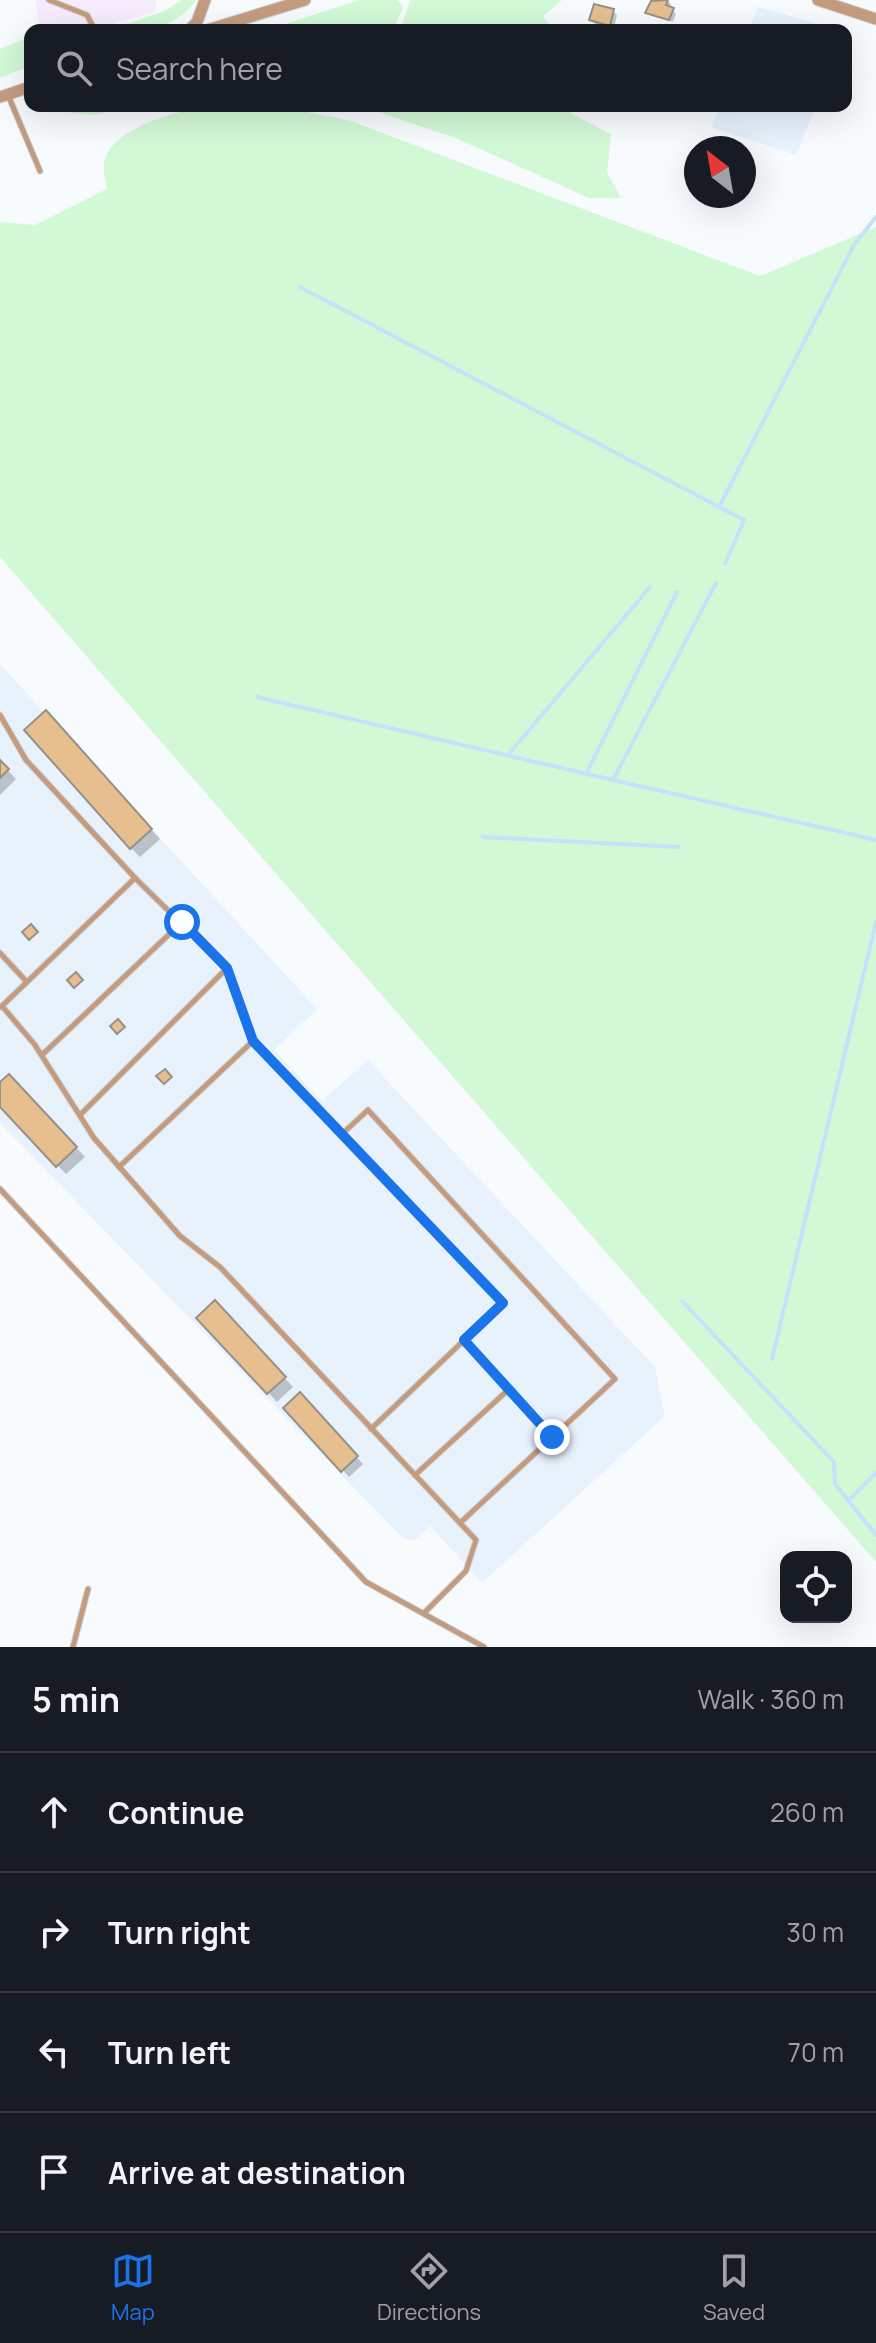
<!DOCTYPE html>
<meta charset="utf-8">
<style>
:root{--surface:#171b24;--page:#20242c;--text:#f1f3f6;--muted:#9ea1a6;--line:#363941;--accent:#1a73e8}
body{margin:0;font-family:Manrope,sans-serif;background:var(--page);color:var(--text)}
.controls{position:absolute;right:24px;bottom:24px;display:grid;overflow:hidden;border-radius:16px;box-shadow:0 8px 32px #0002}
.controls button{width:72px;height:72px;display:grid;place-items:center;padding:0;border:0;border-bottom:2px solid var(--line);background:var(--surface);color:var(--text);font:40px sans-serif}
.compass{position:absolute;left:684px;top:136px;width:72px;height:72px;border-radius:50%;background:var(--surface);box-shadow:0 8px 32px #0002;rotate:329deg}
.stop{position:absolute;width:24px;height:24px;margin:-18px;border:6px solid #1a73e8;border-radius:50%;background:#fff}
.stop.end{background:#1a73e8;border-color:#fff;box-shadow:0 2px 8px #0008}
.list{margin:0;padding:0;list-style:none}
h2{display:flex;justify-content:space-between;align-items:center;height:104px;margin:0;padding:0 32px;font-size:34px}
h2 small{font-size:26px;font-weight:400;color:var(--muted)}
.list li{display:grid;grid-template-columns:52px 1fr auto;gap:24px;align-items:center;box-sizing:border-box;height:120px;padding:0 32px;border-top:2px solid var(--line)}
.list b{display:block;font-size:30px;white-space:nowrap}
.list em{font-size:26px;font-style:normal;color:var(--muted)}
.icon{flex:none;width:44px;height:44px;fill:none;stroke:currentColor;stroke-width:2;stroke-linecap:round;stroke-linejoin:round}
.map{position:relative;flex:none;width:876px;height:1647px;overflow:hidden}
.search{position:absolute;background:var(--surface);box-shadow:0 8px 32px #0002;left:24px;right:24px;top:24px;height:88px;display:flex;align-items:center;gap:20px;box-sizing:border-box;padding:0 28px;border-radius:16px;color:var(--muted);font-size:30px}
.sheet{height:584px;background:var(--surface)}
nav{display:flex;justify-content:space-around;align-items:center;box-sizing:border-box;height:112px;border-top:2px solid var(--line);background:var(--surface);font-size:22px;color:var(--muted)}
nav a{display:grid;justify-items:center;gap:4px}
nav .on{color:var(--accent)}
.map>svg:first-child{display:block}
.commercial{fill:#f6ecfd}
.built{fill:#e8f2fd}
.green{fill:#d2f8d6}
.shadow{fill:#0003}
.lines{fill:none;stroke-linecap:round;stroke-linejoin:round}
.stream{stroke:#c2e3fa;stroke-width:4}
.building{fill:#e7bf8f;stroke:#98918a;stroke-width:2}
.lane-casing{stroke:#d4d7da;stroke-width:7}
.street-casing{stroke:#d4d7da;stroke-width:13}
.lane{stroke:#c39c7f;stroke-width:5}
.street{stroke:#c39c7f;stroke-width:11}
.route{stroke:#1a73e8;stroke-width:10}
</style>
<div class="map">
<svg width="876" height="1647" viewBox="0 0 876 1647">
<rect width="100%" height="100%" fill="#f8fbfe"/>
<!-- commercial -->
<path class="commercial" d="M35,0H157L155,12L90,30H40Z"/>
<!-- built -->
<g class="built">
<path d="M758,7L840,30H749Z"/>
<path d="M720,106H816L796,155L711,127Z"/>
<path d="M0,664L317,1009L274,1050L322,1101L368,1060L655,1367L665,1416L482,1583L430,1526L414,1541L402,1537L0,1123Z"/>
</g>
<!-- green -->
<g class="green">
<path d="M182,0H196C173,31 145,31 110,30L164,11Z"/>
<path d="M359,0H398L403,8L393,30H267Z"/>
<path d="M410,0H562L543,16L553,30H400Z"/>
<path d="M22,40L30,42V66L0,78V49Z"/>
<path d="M44,106H126L95,115L48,110Z"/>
<path d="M202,106H276L348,120L760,276L876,227V1562L0,557V222L35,225L107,189C106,182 103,172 104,164C109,128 173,114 202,106Z"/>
<path d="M371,106H557L611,134L607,172L621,198H589L458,139L370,109Z"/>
</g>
<!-- shadow -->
<g class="shadow">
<path d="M658,0H667L671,4L670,7L676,14L673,22L652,16L648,12L652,2Z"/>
<path d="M613,11L617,15L614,28L595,24L592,20Z"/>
<path d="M55,722L160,839L140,857L131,848Z"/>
<path d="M0,762L16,779L0,795Z"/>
<path d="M9,1076L85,1157L66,1174L0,1105V1085Z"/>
<path d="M223,1312L293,1387L277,1402L199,1318Z"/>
<path d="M300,1395L363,1464L349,1477L286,1408Z"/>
</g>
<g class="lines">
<!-- stream -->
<g class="stream">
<path d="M300,287L744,520L725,564"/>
<path d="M719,507L854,245L876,217"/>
<path d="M716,583L613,780L876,840"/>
<path d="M257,697L613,780"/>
<path d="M508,755L650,587"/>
<path d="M586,774L677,592"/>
<path d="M483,837L679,847"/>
<path d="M682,1301L834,1462L835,1484L876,1535"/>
<path d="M772,1359L876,922"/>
<path d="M848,1501L876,1473"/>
</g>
</g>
<!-- building -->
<g class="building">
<path d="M668,0L666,5L674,8L669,20L645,13L651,1Z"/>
<path d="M594,4L614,9L610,26L589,20Z"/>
<path d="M46,710L152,829L130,849L24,730Z"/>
<path d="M0,760L9,769L0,778Z"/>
<path d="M31,924L38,932L29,940L22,932Z"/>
<path d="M76,972L83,980L74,988L67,980Z"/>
<path d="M118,1019L125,1027L117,1034L110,1026Z"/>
<path d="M165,1069L172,1077L164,1084L156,1076Z"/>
<path d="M9,1074L77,1147L56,1167L0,1107V1082Z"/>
<path d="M215,1300L286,1377L267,1394L196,1318Z"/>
<path d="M300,1392L358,1456L341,1472L283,1408Z"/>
</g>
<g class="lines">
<!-- lane casing -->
<g class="lane-casing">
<g id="lane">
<path d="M49,0L87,15L95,30"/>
<path d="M8,95L40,171"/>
<path d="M0,715L26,760L135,878L1,1007"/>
<path d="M135,878L227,968L253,1041L503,1303L371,1429"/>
<path d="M0,953L27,982"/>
<path d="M2,1006L35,1045L94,1138L180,1236L220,1267L476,1540L466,1571L424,1613"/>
<path d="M42,1055L182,922"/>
<path d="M80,1115L227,968"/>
<path d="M342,1134L368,1110L615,1379L460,1523"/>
<path d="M119,1167L253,1041"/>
<path d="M0,1189L366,1582L484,1647"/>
<path d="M464,1340L552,1437"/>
<path d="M415,1475L509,1389"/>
<path d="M73,1647L88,1589"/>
</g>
</g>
<!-- street casing -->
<g class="street-casing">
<g id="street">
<path d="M818,0L876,19"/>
<path d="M189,30L197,22L205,0"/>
<path d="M207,30L305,0"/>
<path d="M0,97L30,87"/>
</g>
</g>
<!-- lane -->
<use href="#lane" class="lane"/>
<!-- street -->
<use href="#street" class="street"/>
</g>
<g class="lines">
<!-- route -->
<path class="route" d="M182,922L227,968L253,1041L503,1303L464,1340L552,1437"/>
</g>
</svg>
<div class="controls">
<button><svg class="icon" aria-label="locate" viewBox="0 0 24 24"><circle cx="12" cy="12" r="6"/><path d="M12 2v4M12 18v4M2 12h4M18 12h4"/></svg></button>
</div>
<svg class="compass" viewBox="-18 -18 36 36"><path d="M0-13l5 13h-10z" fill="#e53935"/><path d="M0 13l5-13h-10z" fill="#9ea1a6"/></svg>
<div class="stop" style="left:182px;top:922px"></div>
<div class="stop end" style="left:552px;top:1437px"></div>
<div class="search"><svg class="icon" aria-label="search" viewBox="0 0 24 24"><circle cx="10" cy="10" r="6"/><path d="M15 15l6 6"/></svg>Search here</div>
</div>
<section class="sheet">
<h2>5 min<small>Walk · 360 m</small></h2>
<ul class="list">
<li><svg class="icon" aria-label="ahead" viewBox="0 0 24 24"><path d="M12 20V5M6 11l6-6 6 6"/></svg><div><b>Continue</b></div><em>260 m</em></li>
<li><svg class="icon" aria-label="right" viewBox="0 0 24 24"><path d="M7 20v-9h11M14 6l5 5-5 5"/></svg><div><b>Turn right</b></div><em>30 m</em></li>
<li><svg class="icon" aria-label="left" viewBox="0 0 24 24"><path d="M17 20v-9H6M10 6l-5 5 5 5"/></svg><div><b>Turn left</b></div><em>70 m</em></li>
<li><svg class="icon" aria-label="arrive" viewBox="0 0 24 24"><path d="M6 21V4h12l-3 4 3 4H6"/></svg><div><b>Arrive at destination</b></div></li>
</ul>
</section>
<nav>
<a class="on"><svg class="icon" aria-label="map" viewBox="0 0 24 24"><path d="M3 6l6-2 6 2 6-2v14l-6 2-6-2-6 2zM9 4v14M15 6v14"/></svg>Map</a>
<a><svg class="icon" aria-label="directions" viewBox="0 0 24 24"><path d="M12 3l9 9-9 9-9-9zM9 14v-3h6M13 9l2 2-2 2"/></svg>Directions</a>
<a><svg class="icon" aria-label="saved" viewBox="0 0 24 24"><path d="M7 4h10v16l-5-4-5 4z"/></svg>Saved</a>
</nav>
